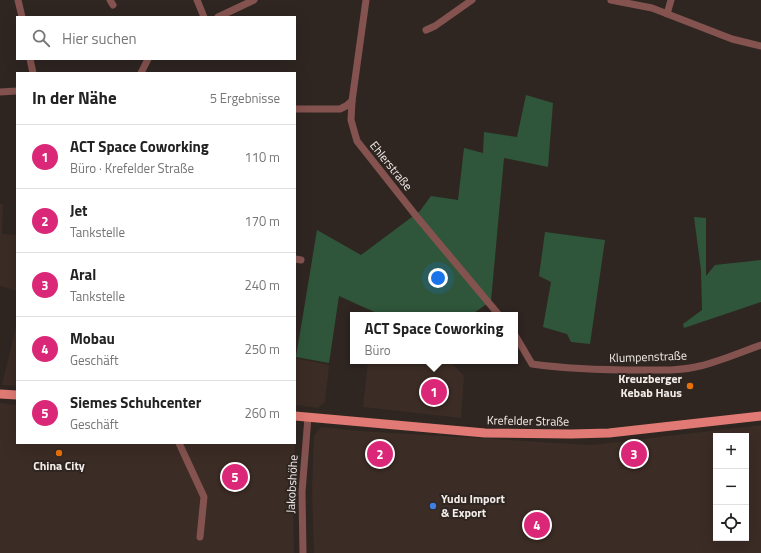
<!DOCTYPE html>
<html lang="de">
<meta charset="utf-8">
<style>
:root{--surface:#fff;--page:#f6f6f6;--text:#222;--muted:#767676;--line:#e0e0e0;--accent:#db2777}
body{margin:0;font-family:"Titillium Web",sans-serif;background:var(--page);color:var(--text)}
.controls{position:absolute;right:12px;bottom:12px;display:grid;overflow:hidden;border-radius:0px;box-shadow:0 4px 16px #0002}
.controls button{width:36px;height:36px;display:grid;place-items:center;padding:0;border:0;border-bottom:1px solid var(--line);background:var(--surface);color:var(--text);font:20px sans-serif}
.you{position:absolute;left:438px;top:278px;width:14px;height:14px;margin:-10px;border:3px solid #fff;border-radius:50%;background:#1a73e8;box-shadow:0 0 0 6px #1a73e833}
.badge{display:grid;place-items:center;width:26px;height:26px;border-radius:50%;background:var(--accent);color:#fff;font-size:13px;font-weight:700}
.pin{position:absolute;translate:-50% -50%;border:2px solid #fff;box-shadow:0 1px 4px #0006}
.popup{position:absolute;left:350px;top:312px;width:168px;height:52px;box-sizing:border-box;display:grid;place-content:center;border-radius:0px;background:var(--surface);filter:drop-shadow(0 1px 3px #0005);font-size:13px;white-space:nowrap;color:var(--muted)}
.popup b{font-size:15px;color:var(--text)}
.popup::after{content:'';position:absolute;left:50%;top:100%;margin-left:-8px;border:8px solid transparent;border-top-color:var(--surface)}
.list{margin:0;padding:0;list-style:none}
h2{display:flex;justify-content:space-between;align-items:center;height:52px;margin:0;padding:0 16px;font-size:17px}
h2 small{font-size:13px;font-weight:400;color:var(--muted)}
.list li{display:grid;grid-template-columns:26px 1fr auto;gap:12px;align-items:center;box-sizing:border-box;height:64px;padding:0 16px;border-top:1px solid var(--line)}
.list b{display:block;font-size:15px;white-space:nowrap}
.list p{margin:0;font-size:13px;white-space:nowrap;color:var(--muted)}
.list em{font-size:13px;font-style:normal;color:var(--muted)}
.icon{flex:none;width:22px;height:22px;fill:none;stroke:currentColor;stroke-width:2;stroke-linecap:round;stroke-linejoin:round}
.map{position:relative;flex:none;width:761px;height:553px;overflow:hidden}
.search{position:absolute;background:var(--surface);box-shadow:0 4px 16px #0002;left:16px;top:16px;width:280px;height:44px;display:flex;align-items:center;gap:10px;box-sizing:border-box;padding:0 14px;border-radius:0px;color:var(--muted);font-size:15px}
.panel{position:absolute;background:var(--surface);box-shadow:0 4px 16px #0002;left:16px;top:72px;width:280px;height:372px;border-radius:0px}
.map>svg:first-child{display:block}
.built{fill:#3b2c25;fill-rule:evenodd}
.green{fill:#2f563b}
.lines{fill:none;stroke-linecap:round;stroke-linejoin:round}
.minor{stroke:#85534f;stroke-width:7}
.major{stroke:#e17a74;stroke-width:9}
.food-dot{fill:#e8710a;stroke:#2f2622;stroke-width:1.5}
.shop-dot{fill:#3f7fe0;stroke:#2f2622;stroke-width:1.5}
.labels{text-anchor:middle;stroke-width:4;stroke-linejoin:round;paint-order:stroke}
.street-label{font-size:12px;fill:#f3edea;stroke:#2f2622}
.poi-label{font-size:12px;font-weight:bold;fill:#f3edea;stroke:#2f2622;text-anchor:end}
</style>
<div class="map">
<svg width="761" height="553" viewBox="0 0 761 553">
<rect width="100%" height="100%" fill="#2f2622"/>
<!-- built -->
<g class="built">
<path d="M0,204H3L2,234L17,235V291L0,286Z"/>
<path d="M17,322V386L2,385Z"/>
<path d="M295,358L329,365L325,402L318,408L295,405Z"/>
<path d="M368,361H450L464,376L461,418L363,407Z"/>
<path d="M0,403L17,405V443H295V439V443L293,495L294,553H0Z"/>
<path d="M761,425V553H314L312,487L314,436L321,427L361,431L592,445ZM716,436H746V538H716Z"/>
</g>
<!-- green -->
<g class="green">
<path d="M526,95L553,103L548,167L504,158L491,301L471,315H381L339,296L329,363L296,357L317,230L361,255L420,211L431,196L458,200L464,148L483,153L484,132L517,137Z"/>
<path d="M694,217L706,218V276L715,265L761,260V302L684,328L683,324L702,310L701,270Z"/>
<path d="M545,232L605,240L590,344L571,342L567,334L543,327L551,282L539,276Z"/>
</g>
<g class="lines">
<!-- minor -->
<g class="minor">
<path d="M18,0L22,17"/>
<path d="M110,0L113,5"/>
<path d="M197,0L204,17"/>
<path d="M366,0L352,101L351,120L357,141L417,217L499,315"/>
<path d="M611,0L652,8L732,39L761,46"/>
<path d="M667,14L671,0"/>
<path d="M218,17L254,0"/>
<path d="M426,30L435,26L472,0"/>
<path d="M30,59L33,73"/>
<path d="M141,73L148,59"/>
<path d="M0,92L17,91"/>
<path d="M295,109H340L346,106L352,101"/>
<path d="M295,259L301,260"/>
<path d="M515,335L532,364C568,369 603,370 639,370C659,370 680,371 700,366C721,361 741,352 761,345"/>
<path d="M179,443L204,497L200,537"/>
<path d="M303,553L302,492L308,417"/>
</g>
<!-- major -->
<g class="major">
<path d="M0,394L17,395"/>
<path d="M295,416L485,433L571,434L609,433L761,416"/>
</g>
</g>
<!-- markers -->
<g class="food-dot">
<circle cx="690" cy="386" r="4"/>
<circle cx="59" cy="453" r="4"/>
</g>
<circle class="shop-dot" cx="433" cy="506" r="4"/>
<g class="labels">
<!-- street labels -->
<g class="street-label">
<text transform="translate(391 166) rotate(51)" y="4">Ehlerstraße</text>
<text transform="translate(648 357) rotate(-2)" y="4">Klumpenstraße</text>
<text transform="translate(528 421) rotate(1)" y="4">Krefelder Straße</text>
<text transform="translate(292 484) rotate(-87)" y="4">Jakobshöhe</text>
</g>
<!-- poi labels -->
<g class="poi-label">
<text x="682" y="383">Kreuzberger<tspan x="682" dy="14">Kebab Haus</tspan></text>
<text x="59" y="470" text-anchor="middle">China City</text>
<text x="441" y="503" text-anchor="start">Yudu Import<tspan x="441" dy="14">&amp; Export</tspan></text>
</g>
</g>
</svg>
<div class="controls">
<button>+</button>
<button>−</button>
<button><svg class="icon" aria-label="locate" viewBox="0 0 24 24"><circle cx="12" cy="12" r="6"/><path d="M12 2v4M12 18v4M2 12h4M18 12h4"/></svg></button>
</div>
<div class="you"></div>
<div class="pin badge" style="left:434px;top:392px">1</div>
<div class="popup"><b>ACT Space Coworking</b>Büro</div>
<div class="pin badge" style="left:380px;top:454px">2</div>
<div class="pin badge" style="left:634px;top:454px">3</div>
<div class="pin badge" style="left:537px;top:525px">4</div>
<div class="pin badge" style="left:235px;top:477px">5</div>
<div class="search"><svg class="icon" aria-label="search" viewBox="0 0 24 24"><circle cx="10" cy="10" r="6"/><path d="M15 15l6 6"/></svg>Hier suchen</div>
<section class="panel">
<h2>In der Nähe<small>5 Ergebnisse</small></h2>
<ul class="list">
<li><span class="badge">1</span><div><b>ACT Space Coworking</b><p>Büro · Krefelder Straße</p></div><em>110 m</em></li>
<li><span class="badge">2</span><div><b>Jet</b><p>Tankstelle</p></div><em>170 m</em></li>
<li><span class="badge">3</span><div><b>Aral</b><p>Tankstelle</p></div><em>240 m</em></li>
<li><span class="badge">4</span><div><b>Mobau</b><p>Geschäft</p></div><em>250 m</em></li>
<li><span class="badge">5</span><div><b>Siemes Schuhcenter</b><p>Geschäft</p></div><em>260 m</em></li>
</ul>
</section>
</div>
